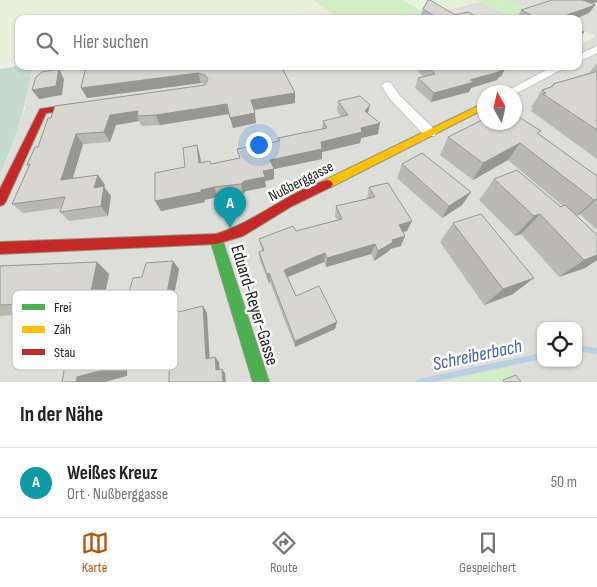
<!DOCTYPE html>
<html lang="de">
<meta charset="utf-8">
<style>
:root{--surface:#fff;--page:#f6f6f6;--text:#202124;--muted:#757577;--line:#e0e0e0;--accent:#b45309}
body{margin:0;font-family:"Sofia Sans Condensed",sans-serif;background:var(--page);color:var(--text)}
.controls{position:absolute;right:15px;bottom:15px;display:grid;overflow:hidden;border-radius:10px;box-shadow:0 1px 4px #0004}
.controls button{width:45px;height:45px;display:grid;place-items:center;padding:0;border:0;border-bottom:1px solid var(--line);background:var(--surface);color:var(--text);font:25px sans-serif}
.compass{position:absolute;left:477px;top:85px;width:45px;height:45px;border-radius:50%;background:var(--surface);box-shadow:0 1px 4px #0004;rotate:352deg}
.you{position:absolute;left:258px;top:144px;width:18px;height:18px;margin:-12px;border:4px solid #fff;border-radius:50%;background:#1a73e8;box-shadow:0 0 0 8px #1a73e833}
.badge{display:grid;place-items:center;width:32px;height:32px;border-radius:50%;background:var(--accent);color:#fff;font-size:16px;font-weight:700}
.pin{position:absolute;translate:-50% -41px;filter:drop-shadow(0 1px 2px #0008)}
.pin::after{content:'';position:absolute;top:26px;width:18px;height:15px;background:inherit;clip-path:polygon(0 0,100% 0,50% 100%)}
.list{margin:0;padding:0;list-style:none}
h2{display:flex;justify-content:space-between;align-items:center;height:65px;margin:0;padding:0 20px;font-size:21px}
h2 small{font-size:16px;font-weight:400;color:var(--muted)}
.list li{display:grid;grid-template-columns:32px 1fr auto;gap:15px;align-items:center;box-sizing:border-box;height:70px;padding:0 20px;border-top:1px solid var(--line)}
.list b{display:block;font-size:19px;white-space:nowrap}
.list p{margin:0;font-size:16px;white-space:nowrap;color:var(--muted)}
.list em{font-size:16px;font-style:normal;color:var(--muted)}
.icon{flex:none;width:28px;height:28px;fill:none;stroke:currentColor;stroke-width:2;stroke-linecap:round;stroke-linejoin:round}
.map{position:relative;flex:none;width:597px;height:382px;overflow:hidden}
.search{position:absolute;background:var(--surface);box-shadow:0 1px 4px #0004;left:15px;right:15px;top:15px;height:55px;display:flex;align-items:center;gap:12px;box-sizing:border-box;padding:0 18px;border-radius:10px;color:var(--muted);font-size:19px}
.sheet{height:135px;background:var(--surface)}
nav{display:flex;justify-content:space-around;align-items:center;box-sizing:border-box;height:70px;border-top:1px solid var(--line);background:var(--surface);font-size:14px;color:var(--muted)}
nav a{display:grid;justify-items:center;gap:2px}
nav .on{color:var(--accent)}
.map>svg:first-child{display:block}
.residential{fill:#ddddd9;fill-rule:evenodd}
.farmland{fill:#e9f0da}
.grass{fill:#d0efc4}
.cemetery{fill:#c5dbcc}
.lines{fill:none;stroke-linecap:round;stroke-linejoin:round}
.stream{stroke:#b9cfe4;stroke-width:6}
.street-casing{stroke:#c7c7c4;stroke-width:2}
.fast-casing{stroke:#90997f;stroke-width:2}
.slow-casing{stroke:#90997f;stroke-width:2}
.jam-casing{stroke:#90997f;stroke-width:2}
.street{fill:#fcfcfc;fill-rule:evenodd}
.fast{fill:#4caf50;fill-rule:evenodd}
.slow{fill:#ffc107;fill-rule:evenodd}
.jam{fill:#c62828;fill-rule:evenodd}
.wall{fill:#b9b8b3}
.shaded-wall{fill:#969692}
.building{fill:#d7d6d0;stroke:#969692}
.labels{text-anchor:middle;stroke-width:5;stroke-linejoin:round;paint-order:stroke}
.street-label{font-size:15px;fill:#202020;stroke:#fff}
.near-street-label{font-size:18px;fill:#202020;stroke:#fff}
.near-water-label{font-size:19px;font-style:italic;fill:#435db8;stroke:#fff}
.key{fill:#fff;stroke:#bcbcbc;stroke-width:1}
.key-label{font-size:14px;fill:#202020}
</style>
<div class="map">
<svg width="597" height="382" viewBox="0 0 597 382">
<rect width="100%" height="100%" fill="#eeeee8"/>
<!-- residential -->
<g class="residential">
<path d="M509,0H597V382H0V174L9,156L25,109L33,66H578V47L595,36L578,29V19H553ZM484,92H514V122H484ZM541,326H578V363H541Z"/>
<path d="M481,2L515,19H397L394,16L450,9Z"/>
</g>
<!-- farmland -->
<g class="farmland">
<path d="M0,0H313L341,19H19V60L0,63Z"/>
<path d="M402,0H477L481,2L450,9L424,12Z"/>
</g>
<!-- grass -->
<g class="grass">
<path d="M313,0H402L424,12L395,16L397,19H341Z"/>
<path d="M477,0H509L553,19H515Z"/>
<path d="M510,367L518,382H442Z"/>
</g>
<!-- cemetery -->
<path class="cemetery" d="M19,66H33C26,104 17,139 0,174V69Z"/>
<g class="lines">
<!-- stream -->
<g class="stream">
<path d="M578,348L597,351"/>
<path d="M419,382L541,356"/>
</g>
<!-- street casing -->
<g class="street-casing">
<g id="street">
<path d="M597,46V53L578,62V55Z"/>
<path d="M554,66H568L515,94L514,92H505Z"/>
<path d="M387,82L391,83L399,95L435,130L436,133L435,136H425L390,99L381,85Z"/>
</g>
</g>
<!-- fast casing -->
<g class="fast-casing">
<path id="fast" d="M216,234L220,235L222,239L269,382H253L210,239L212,235Z"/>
</g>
<!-- slow casing -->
<g class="slow-casing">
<path id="slow" d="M484,103V109L331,187H323L321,184L323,181Z"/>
</g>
<!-- jam casing -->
<g class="jam-casing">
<g id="jam">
<path d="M82,103L86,106L85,108L46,113L6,201L4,204L0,206V189L40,109Z"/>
<path d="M327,180L331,181L333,184L331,187L292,206L243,236L216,244L0,254V242L216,234C256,222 287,192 327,180Z"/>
</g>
</g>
<!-- street -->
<use href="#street" class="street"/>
<!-- fast -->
<use href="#fast" class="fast"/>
<!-- slow -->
<use href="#slow" class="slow"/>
<!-- jam -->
<use href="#jam" class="jam"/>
</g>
<!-- wall -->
<g class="wall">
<path d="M592,4L595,5L589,13L575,19H517L521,10Z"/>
<path d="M423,9L455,15L481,19H422L420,17Z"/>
<path d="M597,63V159L531,111L533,108L531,107L542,90L550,87L553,84L589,73Z"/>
<path d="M86,66L283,71L295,103L254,110L256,123L233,128L229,114L160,125L142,126L139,121L116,125L110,142L83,144L73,178L98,175L105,185L104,187L111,196L108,216L69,221L60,212L62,208L23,213L12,204L29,166L27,165L38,147L205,84L201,83L87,98Z"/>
<path d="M420,66H504L501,77H499L497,80L471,88L469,92L431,102L415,88L418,78L424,77L418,72Z"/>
<path d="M338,101L370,105L368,113L378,134L361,138L360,143L322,152V159L274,169V179L265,181L266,187L246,191L243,194L218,197L204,200L205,202L161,211L197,145L200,156L201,162L211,164L239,158L279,141L278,138L322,129L323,121L341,117L337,111Z"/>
<path d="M539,134L597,176V230L580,214L576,216L597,235V260L585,268L559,277L521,234L515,236L479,200L494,179L561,207L563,206L508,160L473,180L440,155L448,137Z"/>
<path d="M402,164L471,192L462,205L442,218L397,178Z"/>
<path d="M369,187L407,231L403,232L401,246L390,249L389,251L374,261L371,254L326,267L324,262L288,277L296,296L337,322L335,329L295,347L270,282L269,283L260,261L259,252L262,251L259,239L296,231L337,220L335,216L336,206L367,199Z"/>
<path d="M453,223L513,294L484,305L440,242Z"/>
<path d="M173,261L179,269L173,300L144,302L140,298H137L129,291L142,277Z"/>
<path d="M97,262L109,274L102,310L0,316V266Z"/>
</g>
<!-- shaded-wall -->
<g class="shaded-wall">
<path d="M584,0H597V2L577,9Z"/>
<path d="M595,5L589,13L575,19H556Z"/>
<path d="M584,32L578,40V34Z"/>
<path d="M279,66H309L279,71Z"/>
<path d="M506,67L501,77H499L497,80L471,88L469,92L431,102L434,93Z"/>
<path d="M59,69L64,79L62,95L39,99L32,90Z"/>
<path d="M198,73L201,83L87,98L81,88Z"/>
<path d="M295,93V103L252,110L251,100Z"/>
<path d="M227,104L229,114L160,125L156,115Z"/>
<path d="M370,105L367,116L365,111Z"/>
<path d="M138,111L137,116L139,121L116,125L110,142L104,132L110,115Z"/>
<path d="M255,113L256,123L233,128L230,118Z"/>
<path d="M380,123L378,134L361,138L360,143L322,152V159L274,169V179L265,181L266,187L246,191L243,194L241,184L244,181L263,171L270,160L361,128Z"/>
<path d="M76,134L83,144L69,190L61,180Z"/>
<path d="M520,143L508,160L473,180L483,163Z"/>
<path d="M197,145L200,156L202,173L199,163Z"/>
<path d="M98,175L105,185L104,187L111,196L108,216L101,206L94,188Z"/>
<path d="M214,187L218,197L204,200L205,202L161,211L155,201Z"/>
<path d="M471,192L462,205L442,218L449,206Z"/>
<path d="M597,199L580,214L576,216L594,200Z"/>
<path d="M540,214L521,234L515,236L534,216Z"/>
<path d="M412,221L407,231L394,234L399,225Z"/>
<path d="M405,236L401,246L390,249L389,251L374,261L378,251L392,240Z"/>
<path d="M375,244L371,254L326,267L327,258Z"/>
<path d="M325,253L324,262L285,278L284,270Z"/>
<path d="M597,255V260L585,268L559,277L584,260Z"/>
<path d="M173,261L179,269L173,300L167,293Z"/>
<path d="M97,262L109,274L102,310L89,301Z"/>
<path d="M269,273L270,282L269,283L267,274Z"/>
<path d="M534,278L513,294L484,305L503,289Z"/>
<path d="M203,306L207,313L210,364L206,359Z"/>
<path d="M337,322L335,329L295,347V341Z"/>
<path d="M81,344L100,354L98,369L79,360Z"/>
<path d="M112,347L128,356L127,376L105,382H76L77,377Z"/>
<path d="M215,357L219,362L220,374L216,370Z"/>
<path d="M222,369L225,373L226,382H223Z"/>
</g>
<!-- building -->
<g class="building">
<path d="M428,0H430L455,15L468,12L481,19H439L423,9Z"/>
<path d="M552,0H584H583L595,5L556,19H539L521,10Z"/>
<path d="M578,30L584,32L578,34Z"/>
<path d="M86,66H281L295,93L251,100L255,113L230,118L227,104L156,115L137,116L138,111L110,115L104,132L76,134L61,180L98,175L94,188L104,186L101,206L60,212L65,197L12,204L30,164L27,165L35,147H38L48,118H51L55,106L205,85L208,79L205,75L198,73L81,88Z"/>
<path d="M426,66H504L506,67L500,69L502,71L470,80L474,82L434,93L418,78L435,74Z"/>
<path d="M59,69L56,86L32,90L36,77L42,72Z"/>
<path d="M597,70V130L543,94L546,93L542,90L551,87L554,85L553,84L595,72Z"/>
<path d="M360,96L370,105L365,111L380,123L361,128L362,132L321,142L322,149L270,160L274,169L263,171L265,177L244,181L241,184L214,187L201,190V192L155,201V173L185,167L183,148L197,145L199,163L210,161L211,164L240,158L237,149L280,141L278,138L327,128L323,121L348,115L338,101Z"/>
<path d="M514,114L541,131L537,133L597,176V199L594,200L520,143L483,163L448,137L484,119V122H514Z"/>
<path d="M422,153L471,192L449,206L402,164Z"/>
<path d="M517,170L561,207L565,205L597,235V255L584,260L540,214L534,216L494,179Z"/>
<path d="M388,183L412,221L399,225L405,236L392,240L393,242L378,251L375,244L327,258L325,253L284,270L296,296L319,286L337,322L295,341L269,273L267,274L259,252L264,250L259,239L293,226L296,231L342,219L336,206L375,197L369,187Z"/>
<path d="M481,214L534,278L503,289L453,223Z"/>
<path d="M173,261L167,293L137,295L139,291H129L133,278L142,277L146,263Z"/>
<path d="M97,262L89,301L0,305V266Z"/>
<path d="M203,306L206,359L215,357L216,370L222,369L223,382H169L170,314Z"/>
<path d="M69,343L81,344L79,360L94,356L95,351L112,347L110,368L77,377L76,382H62Z"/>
<path d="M516,375L521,382H504L503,380Z"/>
</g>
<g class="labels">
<!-- street labels -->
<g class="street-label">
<text transform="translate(301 181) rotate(-27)" y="5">Nußberggasse</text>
</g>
<!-- near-street labels -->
<g class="near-street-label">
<text transform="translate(255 305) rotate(73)" y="6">Eduard-Reyer-Gasse</text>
</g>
<!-- near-water labels -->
<g class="near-water-label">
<text transform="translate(477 354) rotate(-12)" y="7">Schreiberbach</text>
</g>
</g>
<!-- legend -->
<rect x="12" y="290" width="166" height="80" rx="8" class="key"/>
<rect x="22" y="304" width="23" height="6" fill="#4caf50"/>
<rect x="22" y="326" width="23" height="7" fill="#ffc107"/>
<rect x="22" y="349" width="23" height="6" fill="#c62828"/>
<g class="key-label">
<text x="54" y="312">Frei</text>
<text x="54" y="334">Zäh</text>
<text x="54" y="357">Stau</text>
</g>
</svg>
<div class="controls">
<button><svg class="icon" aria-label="locate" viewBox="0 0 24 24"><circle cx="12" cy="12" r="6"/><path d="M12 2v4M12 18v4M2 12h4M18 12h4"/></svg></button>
</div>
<svg class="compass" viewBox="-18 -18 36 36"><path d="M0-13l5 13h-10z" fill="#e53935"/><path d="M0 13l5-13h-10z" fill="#757577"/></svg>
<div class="you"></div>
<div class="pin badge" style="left:230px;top:228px;background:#0f9aa8">A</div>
<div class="search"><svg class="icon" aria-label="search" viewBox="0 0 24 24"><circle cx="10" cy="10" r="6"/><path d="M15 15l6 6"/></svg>Hier suchen</div>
</div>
<section class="sheet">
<h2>In der Nähe<small></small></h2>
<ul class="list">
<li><span class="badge" style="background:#0f9aa8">A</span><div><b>Weißes Kreuz</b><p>Ort · Nußberggasse</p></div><em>50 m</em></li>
</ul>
</section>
<nav>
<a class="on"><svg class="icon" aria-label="map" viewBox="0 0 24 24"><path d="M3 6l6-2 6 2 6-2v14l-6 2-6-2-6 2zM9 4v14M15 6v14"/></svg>Karte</a>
<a><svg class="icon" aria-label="directions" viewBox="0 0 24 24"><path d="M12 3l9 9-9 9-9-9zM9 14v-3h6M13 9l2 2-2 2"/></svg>Route</a>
<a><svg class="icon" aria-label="saved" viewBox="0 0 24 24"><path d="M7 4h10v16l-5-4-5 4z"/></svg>Gespeichert</a>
</nav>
